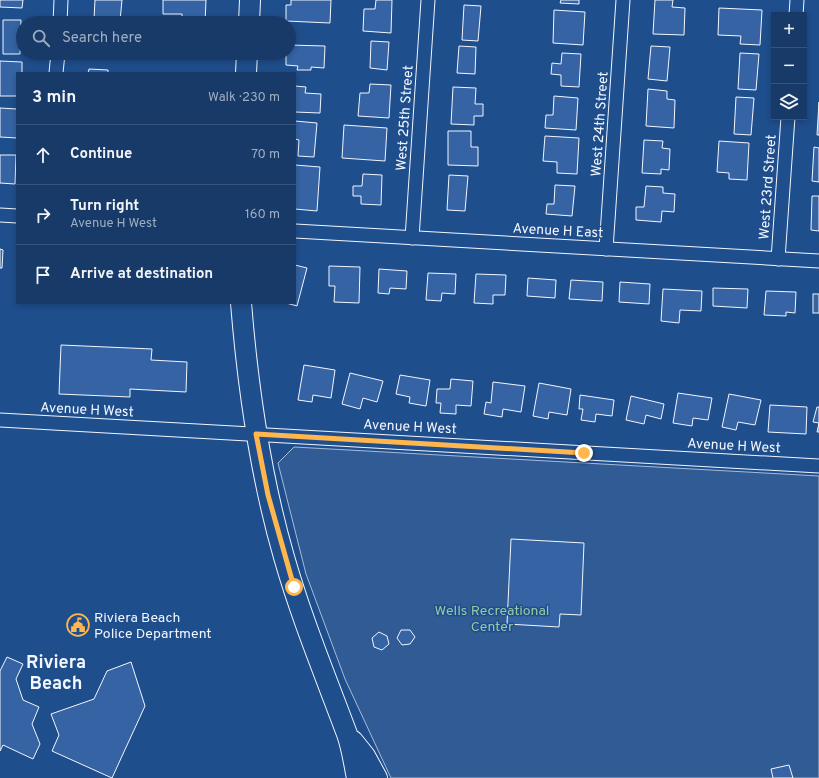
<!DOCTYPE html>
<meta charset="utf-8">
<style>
:root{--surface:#173a69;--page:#20416f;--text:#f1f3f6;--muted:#9eadc0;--line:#36547d}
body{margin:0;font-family:Overpass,sans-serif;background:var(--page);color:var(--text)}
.controls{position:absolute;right:12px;top:12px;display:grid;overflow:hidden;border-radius:0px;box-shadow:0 2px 6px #0003}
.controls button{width:36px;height:36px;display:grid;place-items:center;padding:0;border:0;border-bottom:1px solid var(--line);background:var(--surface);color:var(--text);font:20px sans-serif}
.stop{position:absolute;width:12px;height:12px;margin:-9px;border:3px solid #ffb74d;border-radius:50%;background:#fff}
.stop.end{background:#ffb74d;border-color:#fff;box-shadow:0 1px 4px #0008}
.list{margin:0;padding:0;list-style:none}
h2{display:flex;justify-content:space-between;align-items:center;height:52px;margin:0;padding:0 16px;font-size:17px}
h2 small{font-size:13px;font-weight:400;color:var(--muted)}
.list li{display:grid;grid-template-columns:26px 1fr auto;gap:12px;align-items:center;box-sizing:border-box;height:60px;padding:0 16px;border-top:1px solid var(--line)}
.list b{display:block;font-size:15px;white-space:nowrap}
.list p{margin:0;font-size:13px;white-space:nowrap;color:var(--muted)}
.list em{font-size:13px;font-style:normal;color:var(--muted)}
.icon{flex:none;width:22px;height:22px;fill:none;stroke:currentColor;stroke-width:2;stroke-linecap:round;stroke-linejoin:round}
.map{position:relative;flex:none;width:819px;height:778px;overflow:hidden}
.search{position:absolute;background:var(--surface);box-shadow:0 2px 6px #0003;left:16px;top:16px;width:280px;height:44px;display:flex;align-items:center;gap:10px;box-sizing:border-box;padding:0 14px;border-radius:22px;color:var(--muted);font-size:15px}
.panel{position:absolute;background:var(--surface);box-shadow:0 2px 6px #0003;left:16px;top:72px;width:280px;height:232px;border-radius:0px}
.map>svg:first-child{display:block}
.built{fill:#305b95;stroke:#a8bbd7}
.building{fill:#3563a3;stroke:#f2f6ff}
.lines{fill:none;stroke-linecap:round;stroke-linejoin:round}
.minor-casing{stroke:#f2f6ff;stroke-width:15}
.primary-casing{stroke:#f2f6ff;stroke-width:22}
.minor{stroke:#1f4e8c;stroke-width:13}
.primary{stroke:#1f4e8c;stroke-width:20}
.route{stroke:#ffb74d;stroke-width:5}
.labels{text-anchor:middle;stroke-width:3;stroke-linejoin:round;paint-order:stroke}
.street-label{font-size:14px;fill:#f2f6ff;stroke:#1f4e8c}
.park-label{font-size:14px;fill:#97c8a6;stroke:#1f4e8c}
.poi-label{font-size:14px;fill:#f2f6ff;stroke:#1f4e8c;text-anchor:start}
.district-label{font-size:18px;font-weight:bold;fill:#f2f6ff;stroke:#1f4e8c}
</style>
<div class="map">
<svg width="819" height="778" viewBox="0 0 819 778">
<rect width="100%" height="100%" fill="#1f4e8c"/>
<!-- built -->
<path class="built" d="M294,447L819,476V778H391L345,679L306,574L278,463Z"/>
<!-- building -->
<g class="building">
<path d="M0,0H23L22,8L0,7Z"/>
<path d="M95,0H122L120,21L94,19Z"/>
<path d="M163,0H206L205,23L182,22V14H163Z"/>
<path d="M291,0H331L330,23L286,21V5H291Z"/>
<path d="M376,0H392L391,33L363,31L364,9H375Z"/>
<path d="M561,0H579V4L560,3Z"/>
<path d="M655,0H673L672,7L685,8L684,35L653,34Z"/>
<path d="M464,5L481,6L478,41L462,40Z"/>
<path d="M719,8L762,10L760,45L740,44L741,36L718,35Z"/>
<path d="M554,10L585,12L583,45L553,43Z"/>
<path d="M3,20H21L20,54H3Z"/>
<path d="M371,41L389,42L387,70L370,68Z"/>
<path d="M289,45L325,46L324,68L311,67V70H297L298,66L286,65V53H289Z"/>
<path d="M459,46L476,47L475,74L457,73Z"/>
<path d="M651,46L670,47L667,81L648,79Z"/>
<path d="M91,53H119V55Z"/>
<path d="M165,53H203V56Z"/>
<path d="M562,53L581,54L579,87L561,86V75L551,74L552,63L561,64Z"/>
<path d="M740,53L759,54L756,90L738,89Z"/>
<path d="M0,61L22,62V73H17V96H0Z"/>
<path d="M89,69L108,70V73H88Z"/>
<path d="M370,84L391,85L389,118L358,116L360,93H369Z"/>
<path d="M295,86L306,87L305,93L321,94L320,113L295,112Z"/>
<path d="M453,87L476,88L475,104H483V116H474V125L451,124Z"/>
<path d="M648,89L667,91V99L675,100L674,128L646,126Z"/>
<path d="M554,96L578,98L576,130L545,128L546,115H553Z"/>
<path d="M736,97L754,98L751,135L734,134Z"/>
<path d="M819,102V135H817Z"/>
<path d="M0,108L17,109V138L0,137Z"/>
<path d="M295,121L317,123L314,157L298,156L299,140L295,139Z"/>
<path d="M344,125L387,128L385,161L342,158Z"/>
<path d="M448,131H471V147H478V166L448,165Z"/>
<path d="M545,136L579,138L577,174L557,173V162L543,161Z"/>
<path d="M644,140L663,141L662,148L670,149L669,170L661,169V174L642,173Z"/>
<path d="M719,141L749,143L747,180L729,179V173L717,172Z"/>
<path d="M814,147L819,148V182L812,181Z"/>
<path d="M0,155H16L15,184L0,183Z"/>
<path d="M295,165L320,167L317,211L295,209Z"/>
<path d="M363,174L382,175L381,205L361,204V196H353V186H362Z"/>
<path d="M449,175L468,176L465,211L447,210Z"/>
<path d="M555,185L575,186L572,216L546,214L547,204H554Z"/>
<path d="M646,186L663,187V193L675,194L674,212L662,211L661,222L636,220V207H644Z"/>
<path d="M812,196H819V231L811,230Z"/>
<path d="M0,249L3,250L2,268H0Z"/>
<path d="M295,265L307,268L297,306L286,303H295Z"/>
<path d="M329,266L360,267L359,303L334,302L335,286H329Z"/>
<path d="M379,269L407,271L406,289L390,288L389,294L378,293Z"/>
<path d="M428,273L456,274L455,294L442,293L441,301L426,300Z"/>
<path d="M476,274L506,275L505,295H493V304L474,303Z"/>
<path d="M528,278L556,280L555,298L527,296Z"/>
<path d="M571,280L603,282L602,301L569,299Z"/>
<path d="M620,282L650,284L649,304L619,302Z"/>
<path d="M713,288L748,289L747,308L713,306Z"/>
<path d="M663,289L702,291L701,311L680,310L679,323L661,321Z"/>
<path d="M766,291L796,292L795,313L786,312V316L764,315Z"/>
<rect x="813" y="294" width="6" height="19"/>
<path d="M61,345L152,349L151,360L187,362L186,392L130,389V397L59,394Z"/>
<path d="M304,365L335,370L331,398L313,395L312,402L298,400Z"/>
<path d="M350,373L383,381L377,402L363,398L360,409L342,404Z"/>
<path d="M400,375L430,380L426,406L409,403L410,397L396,394Z"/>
<path d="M451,379L473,381L471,406L456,405V414L440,413L441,403H436L437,389H450Z"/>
<path d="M493,382L525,386L521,412L503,409L502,417L484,414L486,402L491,403Z"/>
<path d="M539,383L571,389L567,415L549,412L548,419L533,416Z"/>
<path d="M678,393L712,398L708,420L693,418L692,426L673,423Z"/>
<path d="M729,394L761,400L755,425L738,422L736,430L722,427Z"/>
<path d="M580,395L614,400L612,416L596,414L595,422L581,420L583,409H579Z"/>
<path d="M631,396L664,404L661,419L646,415L644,424L626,420Z"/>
<path d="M770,405L807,407L806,434L768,432Z"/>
<path d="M817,407H819V432H817L819,423L813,422Z"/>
<path d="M511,539L584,543L581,615L560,614L559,627L507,624Z"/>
<path d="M401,630H410L415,637L410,644L402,645L397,638Z"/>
<path d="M379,632L387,636L389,644L382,650L374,647L372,638Z"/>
<path d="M7,657L23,664L16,679L23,700L39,707L32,724L40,744L33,759L3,745L0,751V671Z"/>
<path d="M131,662L145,706L112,778L52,751L59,735L51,714L94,699L107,671Z"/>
<path d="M789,765L793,778H773L771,769Z"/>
</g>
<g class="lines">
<!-- minor casing -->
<g class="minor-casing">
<g id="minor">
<path d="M796,15L797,0"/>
<path d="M60,23L61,0"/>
<path d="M56,73L58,53"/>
<path d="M0,215L17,216"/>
<path d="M295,231L819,261"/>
<path d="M412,238L428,0"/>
<path d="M606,249L623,0"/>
<path d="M778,259L788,117"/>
<path d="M0,420L819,466"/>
</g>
</g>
<!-- primary casing -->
<g class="primary-casing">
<g id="primary">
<path d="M249,23L250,0"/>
<path d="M246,73L247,53"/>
<path d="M241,303C248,389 260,474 284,557C301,617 325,675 347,734C352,748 354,764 357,778"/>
<path d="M353,741L365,756L377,778"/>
</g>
</g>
<!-- minor -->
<use href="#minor" class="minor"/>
<!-- primary -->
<use href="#primary" class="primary"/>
</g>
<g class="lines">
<!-- route -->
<path class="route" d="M294,587L268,495L256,434L584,453"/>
</g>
<!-- icons -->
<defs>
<g id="civic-ring" transform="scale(1.15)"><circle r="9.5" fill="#1f4e8c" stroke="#ffb74d" stroke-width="1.5"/><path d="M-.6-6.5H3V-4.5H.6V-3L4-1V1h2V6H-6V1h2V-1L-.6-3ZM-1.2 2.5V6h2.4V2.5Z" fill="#ffb74d"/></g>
</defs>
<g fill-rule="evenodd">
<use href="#civic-ring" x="78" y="625"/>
</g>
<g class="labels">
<!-- street labels -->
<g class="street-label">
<text transform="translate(404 118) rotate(-86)" y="5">West 25th Street</text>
<text transform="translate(599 124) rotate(-86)" y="5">West 24th Street</text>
<text transform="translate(767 187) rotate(-86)" y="5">West 23rd Street</text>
<text transform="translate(558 230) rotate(3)" y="5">Avenue H East</text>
<text transform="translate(87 409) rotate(3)" y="5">Avenue H West</text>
<text transform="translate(410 426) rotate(3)" y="5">Avenue H West</text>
<text transform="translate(734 445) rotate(3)" y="5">Avenue H West</text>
</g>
<!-- park labels -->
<g class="park-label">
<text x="492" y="615">Wells Recreational<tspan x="492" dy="16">Center</tspan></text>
</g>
<!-- poi labels -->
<g class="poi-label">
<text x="94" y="622">Riviera Beach<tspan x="94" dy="16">Police Department</tspan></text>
</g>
<!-- district labels -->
<g class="district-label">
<text x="56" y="668">Riviera<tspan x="56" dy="21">Beach</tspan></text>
</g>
</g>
</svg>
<div class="controls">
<button>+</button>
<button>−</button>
<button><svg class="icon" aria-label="layers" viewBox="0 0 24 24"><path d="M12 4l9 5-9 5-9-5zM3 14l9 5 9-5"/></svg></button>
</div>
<div class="stop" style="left:294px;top:587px"></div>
<div class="stop end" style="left:584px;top:453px"></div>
<div class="search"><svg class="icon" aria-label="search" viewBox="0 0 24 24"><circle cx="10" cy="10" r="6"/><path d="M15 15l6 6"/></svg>Search here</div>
<section class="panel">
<h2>3 min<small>Walk · 230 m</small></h2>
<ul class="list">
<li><svg class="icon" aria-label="ahead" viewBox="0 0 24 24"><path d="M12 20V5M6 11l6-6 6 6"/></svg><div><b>Continue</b></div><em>70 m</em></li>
<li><svg class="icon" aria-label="right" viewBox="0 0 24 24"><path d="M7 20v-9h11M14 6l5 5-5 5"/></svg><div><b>Turn right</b><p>Avenue H West</p></div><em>160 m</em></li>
<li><svg class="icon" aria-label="arrive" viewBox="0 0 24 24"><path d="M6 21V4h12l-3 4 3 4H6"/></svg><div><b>Arrive at destination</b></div></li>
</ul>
</section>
</div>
